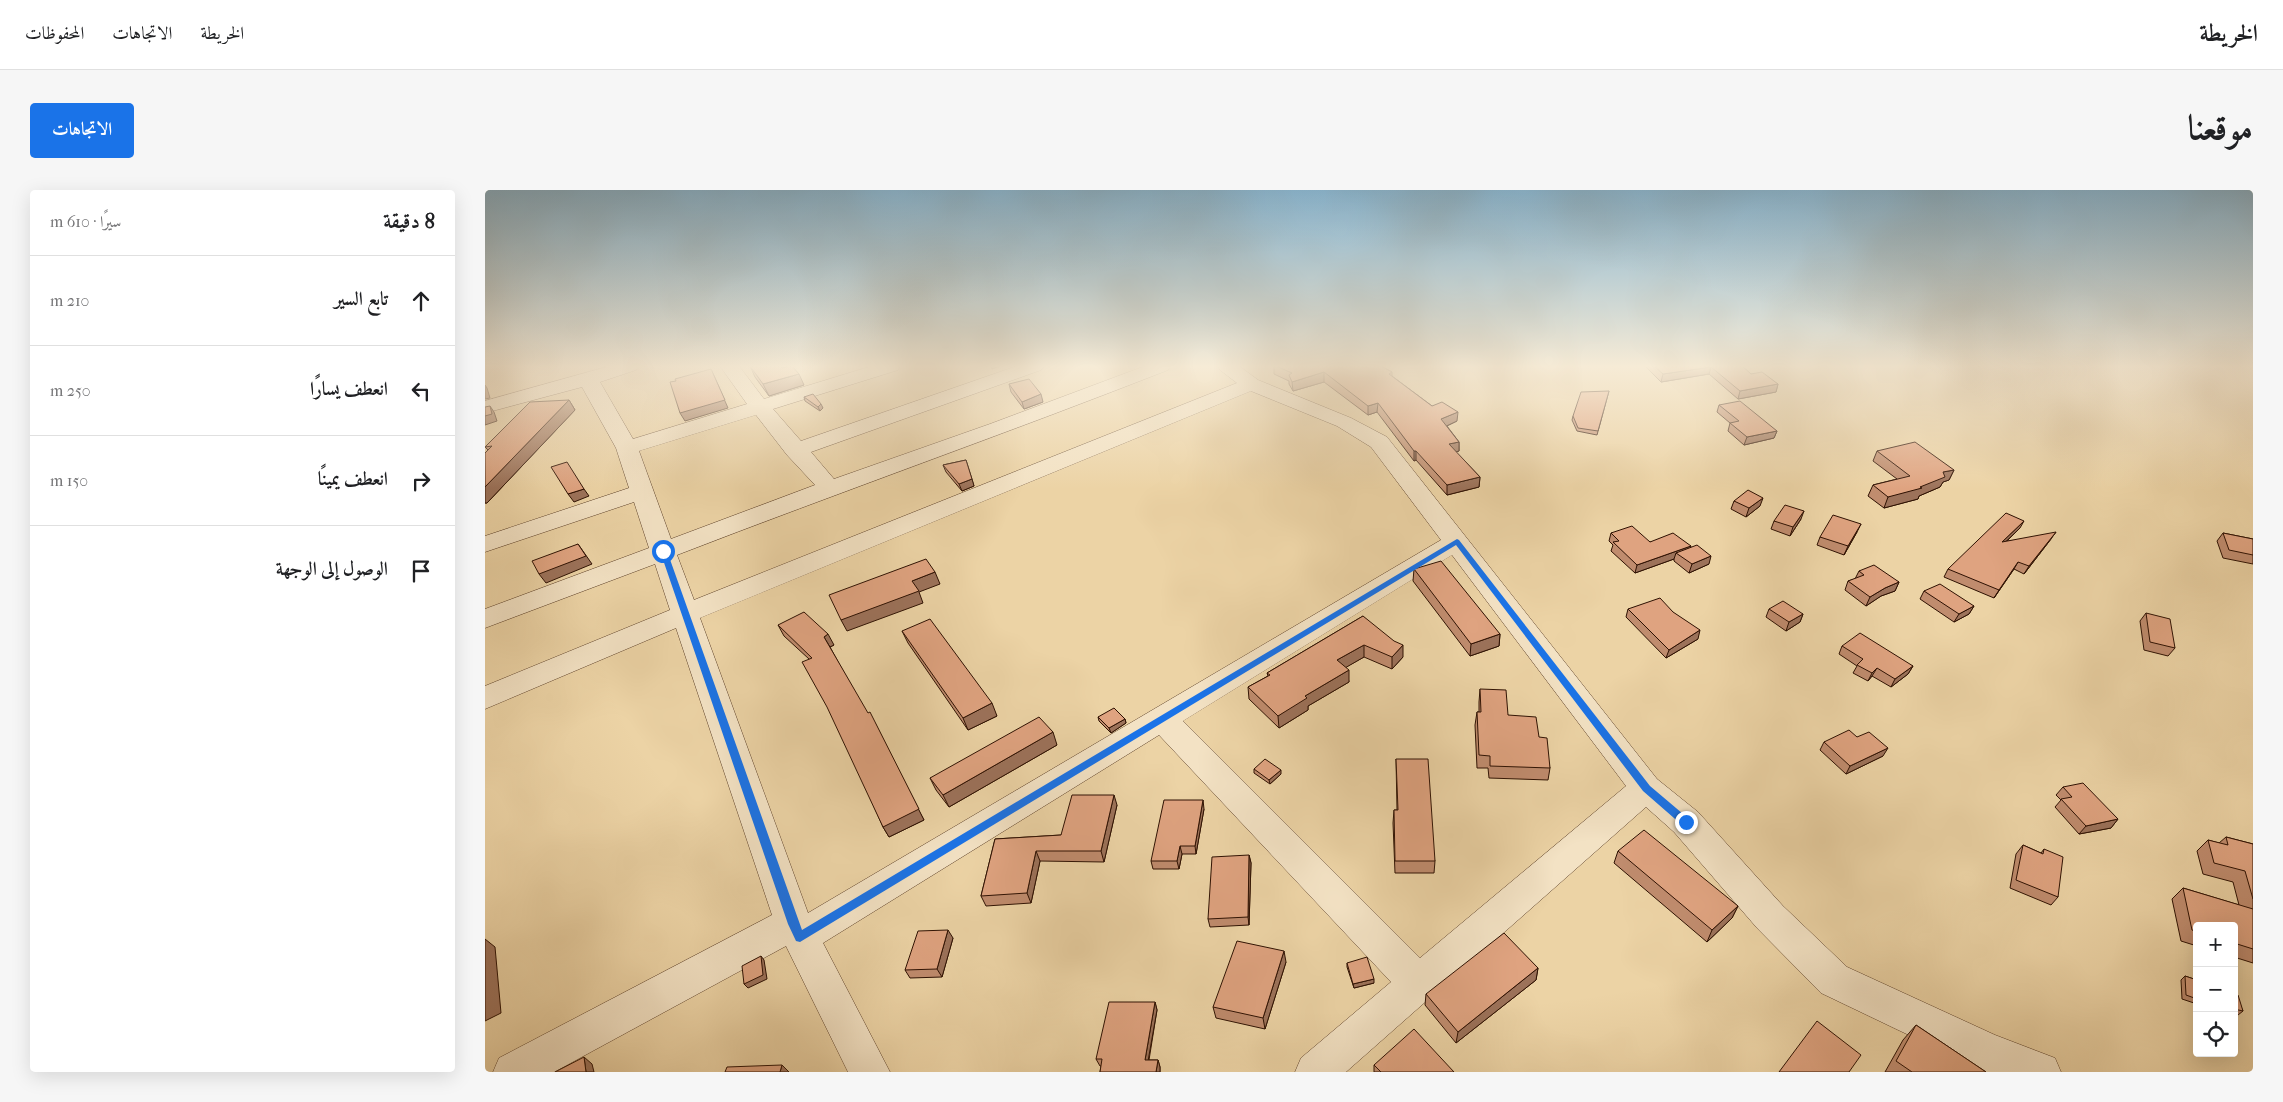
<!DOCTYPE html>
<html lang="ar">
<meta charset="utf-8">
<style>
:root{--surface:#fff;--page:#f6f6f6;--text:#202124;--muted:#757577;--line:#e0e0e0;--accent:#1a73e8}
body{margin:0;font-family:"IM FELL French Canon",Amiri,serif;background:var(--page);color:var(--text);direction:rtl}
.controls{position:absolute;right:15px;bottom:15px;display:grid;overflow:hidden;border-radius:5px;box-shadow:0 5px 20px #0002}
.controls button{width:45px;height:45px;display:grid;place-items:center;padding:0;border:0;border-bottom:1px solid var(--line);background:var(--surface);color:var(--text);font:25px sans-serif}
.stop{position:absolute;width:15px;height:15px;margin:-11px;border:4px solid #1a73e8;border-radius:50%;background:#fff}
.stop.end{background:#1a73e8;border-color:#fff;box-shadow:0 1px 5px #0008}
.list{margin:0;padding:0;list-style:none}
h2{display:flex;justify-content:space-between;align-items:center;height:65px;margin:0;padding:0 20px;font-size:21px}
h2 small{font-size:16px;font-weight:400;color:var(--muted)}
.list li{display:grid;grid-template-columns:32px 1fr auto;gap:15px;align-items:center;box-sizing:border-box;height:90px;padding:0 20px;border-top:1px solid var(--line)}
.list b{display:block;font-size:19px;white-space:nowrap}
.list em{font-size:16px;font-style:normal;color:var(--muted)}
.icon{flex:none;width:28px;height:28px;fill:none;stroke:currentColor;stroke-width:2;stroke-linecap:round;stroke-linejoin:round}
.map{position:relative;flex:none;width:1768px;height:882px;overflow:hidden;direction:ltr;border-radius:5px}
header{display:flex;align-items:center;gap:30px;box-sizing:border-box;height:70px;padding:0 25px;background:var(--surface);border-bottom:1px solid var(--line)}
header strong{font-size:24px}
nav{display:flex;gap:28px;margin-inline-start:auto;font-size:18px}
.intro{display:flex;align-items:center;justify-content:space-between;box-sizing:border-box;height:120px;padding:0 30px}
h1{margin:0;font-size:35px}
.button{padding:12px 22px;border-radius:5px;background:var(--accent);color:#fff;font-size:18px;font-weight:700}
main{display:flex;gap:30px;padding:0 30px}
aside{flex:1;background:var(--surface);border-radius:5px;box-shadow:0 5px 20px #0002}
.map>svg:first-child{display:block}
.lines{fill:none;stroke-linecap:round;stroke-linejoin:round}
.minor-casing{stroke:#5e422b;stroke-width:1}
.minor{fill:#f3e2c4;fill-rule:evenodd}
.wall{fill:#c08c6e;stroke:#2e1102}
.shaded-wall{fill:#9c725a;stroke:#2e1102}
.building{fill:#dfa380;stroke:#2e1102}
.route{fill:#1a73e8}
</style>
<header>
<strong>الخريطة</strong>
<nav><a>الخريطة</a><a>الاتجاهات</a><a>المحفوظات</a></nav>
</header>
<div class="intro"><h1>موقعنا</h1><a class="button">الاتجاهات</a></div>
<main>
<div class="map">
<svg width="1768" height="882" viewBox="0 0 1768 882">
<rect width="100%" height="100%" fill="#ecd3a5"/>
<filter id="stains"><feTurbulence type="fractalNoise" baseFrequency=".004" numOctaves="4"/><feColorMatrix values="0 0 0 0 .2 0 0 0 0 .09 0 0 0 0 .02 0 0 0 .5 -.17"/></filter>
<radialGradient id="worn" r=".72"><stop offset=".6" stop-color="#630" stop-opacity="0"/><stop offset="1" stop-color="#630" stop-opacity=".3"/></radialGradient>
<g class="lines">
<!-- minor casing -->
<g class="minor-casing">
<path id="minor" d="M125,176H154L151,180L115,192L148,249L262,214L235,176H254L279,209L387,176H415L413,180L288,219L316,251L532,176H559L556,180L326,262L349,289L505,234L660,176H686L683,180C520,244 355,302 192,365L209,410L752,193L735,180L733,176H754L773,190L866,228L902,247L1172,589L1213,622L1298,716L1362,777L1510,845L1570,868L1576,882H1501L1336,803L1272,738L1189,642L1161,617L861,882H810L816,868L906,792L674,545L338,753L405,882H363L301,756L69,882H8L14,868L287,725L191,438L0,519V496L185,420L170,374L0,438V419L164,358L149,312L0,362V346L144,298L131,258L97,197L0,223V211ZM766,201L852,236L886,257L956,350L323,723L215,428ZM271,225L302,265L330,295L186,349L154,261ZM967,365L1141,596L935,768L698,531Z"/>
</g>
<!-- minor -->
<use href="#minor" class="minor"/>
</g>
<!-- wall -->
<g class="wall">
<path d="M265,176L297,178L319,195L284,206L270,187Z"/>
<path d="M789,176H896L907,182V186L947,216L972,231L962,236L974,252V261L971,262L995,287L994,297L962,305L931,270L929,271L892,222L883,225L839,192L808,201L804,194V191L789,184Z"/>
<path d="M1160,176H1257L1266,184L1293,194L1291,202L1253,209L1224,184L1176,192Z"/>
<path d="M524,194L558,212L539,219L526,202Z"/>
<path d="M1124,201L1112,245L1092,241L1087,230L1088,226Z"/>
<path d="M319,207L338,218L335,221L320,211Z"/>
<path d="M84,210L90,220L2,313H0V263L3,260L0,257Z"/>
<path d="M1234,215L1292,241L1289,248L1259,255L1243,241L1245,233L1232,222Z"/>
<path d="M1392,261L1469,280L1464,290L1458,292L1455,297L1434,306L1433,309L1399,318L1383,306L1388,295L1412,289L1388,271Z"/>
<path d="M481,270L489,296L477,301L461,282L458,275Z"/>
<path d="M1249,311L1275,316L1261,327L1246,319Z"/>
<path d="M1316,329L1305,346L1286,339L1289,331Z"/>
<path d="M1535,338L1522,351L1566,349L1539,384L1529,379L1509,408L1459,387L1463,379Z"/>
<path d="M1372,342L1359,365L1332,355L1335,347Z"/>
<path d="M1126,343L1165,352L1206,356L1205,357L1224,374L1204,383L1189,371V369L1150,383L1126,361L1128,355L1124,351Z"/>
<path d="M1738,343L1768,349V374L1738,368L1732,351Z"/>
<path d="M929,379L1015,444L1014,456L985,466L928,391Z"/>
<path d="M1374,381L1414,392L1410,401L1396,406L1381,416L1360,400L1363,391L1370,389Z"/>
<path d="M1439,401L1489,416L1484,424L1469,432L1435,409Z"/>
<path d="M1143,419L1213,449L1181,468L1141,427Z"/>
<path d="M1284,419L1318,424L1315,432L1301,441L1281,427Z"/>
<path d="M1661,423L1690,458L1683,466L1659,460L1655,431Z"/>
<path d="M878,426L918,467L907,479L879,467L861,477L864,492L823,516V520L794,538L764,509L763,497L783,486L782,483Z"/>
<path d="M293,435L349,455L345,457L439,630L404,647L398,637L324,469L299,446Z"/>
<path d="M417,441L512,526L483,540L423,453Z"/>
<path d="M1357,456L1428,476L1423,484L1406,497L1387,486L1383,491L1368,483L1372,476L1354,464Z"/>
<path d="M995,499L1023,525L1054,547L1065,578L1063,590L1004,588L1003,578H992L990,535L992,522H994V512Z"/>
<path d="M613,527L640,529L641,533L626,543L614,531Z"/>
<path d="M1372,547L1398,566L1361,584L1335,560L1339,552Z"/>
<path d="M572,555L464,617L451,600L445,588Z"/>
<path d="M911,569L950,671L949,683H910L908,633L909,620H912Z"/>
<path d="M769,579L796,584L785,594L769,583Z"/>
<path d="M1578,597L1633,629L1626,638L1594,644L1570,617L1576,610L1571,605Z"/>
<path d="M632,615L619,672L555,671L546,713L501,716L496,706L510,649L576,645Z"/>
<path d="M719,619L711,664H697L694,679H668L666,671Z"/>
<path d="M1741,647L1768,654V773L1749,767V736H1712V756L1696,751L1687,709L1698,698L1754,715L1748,692L1718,684L1712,661L1723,650L1734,653Z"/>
<path d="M1538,655L1556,663L1559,659L1573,707L1566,715L1525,698L1531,664Z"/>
<path d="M1133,661L1253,716L1247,728L1222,752L1129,673Z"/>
<path d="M764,665L766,673L764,735L725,737L723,729Z"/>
<path d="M468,748L457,787L425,788L420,780Z"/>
<path d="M801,772L780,839L731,828L728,817Z"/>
<path d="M862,773L889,793L869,798L862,777Z"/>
<path d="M1053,778L1051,790L971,853L940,815L941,804Z"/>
<path d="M1700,786L1712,790V814L1697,809L1696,790Z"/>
<path d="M1749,803L1758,821L1753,825L1749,824Z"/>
<path d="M670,812L672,820L664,870H673L675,877V882H615L616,876H615L611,869Z"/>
<path d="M1431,835L1501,882H1400L1418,850Z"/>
<path d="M889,875L969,882H889Z"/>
</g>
<!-- shaded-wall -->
<g class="shaded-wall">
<path d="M506,176H516L507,179Z"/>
<path d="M1226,177L1224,184L1176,192L1178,184Z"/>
<path d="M226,179L243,218L200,231L195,223Z"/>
<path d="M839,182V192L808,201L807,192Z"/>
<path d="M314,184L319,195L284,206L278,194Z"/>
<path d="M1293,194L1291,202L1253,209L1255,201Z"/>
<path d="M0,195L2,198L5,208L0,209Z"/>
<path d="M556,204L558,212L539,219L537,212Z"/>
<path d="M84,210L90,220L2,313H0V297Z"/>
<path d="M893,213L892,222L883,225V216Z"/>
<path d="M336,214L338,218L335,221L333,217Z"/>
<path d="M5,216L9,222L12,231L0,235V226Z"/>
<path d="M973,222L972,231L955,239L956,229Z"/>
<path d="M1292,241L1289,248L1259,255L1262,247Z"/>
<path d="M974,252V261L963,264L964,254Z"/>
<path d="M929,261H931V270L929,271Z"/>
<path d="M1469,280L1464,290L1458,292L1455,297L1434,306L1433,309L1399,318L1403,307L1458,282Z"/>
<path d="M995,287L994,297L962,305V295Z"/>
<path d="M487,289L489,296L477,301L474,294Z"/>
<path d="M99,299L104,306L89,312L83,304Z"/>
<path d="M1278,308L1275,316L1261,327L1264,318Z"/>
<path d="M1319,321L1316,329L1305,346L1308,337Z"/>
<path d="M1539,331L1535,338L1513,359L1517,352Z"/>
<path d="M1376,334L1372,342L1359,365L1363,356Z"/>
<path d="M1571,342L1566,349L1539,384L1544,376Z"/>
<path d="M93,354L107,374L61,393L54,384Z"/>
<path d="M1206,356L1203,365L1191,363L1189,369L1150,383L1152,375Z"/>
<path d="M1226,366L1224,374L1204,383L1207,374Z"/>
<path d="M1533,372L1529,379L1509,408L1514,400Z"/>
<path d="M450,382L455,394L434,402L438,413L362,441L356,430L427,391Z"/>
<path d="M1414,392L1410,401L1396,406L1381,416L1385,407L1400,398Z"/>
<path d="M1489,416L1484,424L1469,432L1474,424Z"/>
<path d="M1318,424L1315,432L1301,441L1304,432Z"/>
<path d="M1215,440L1213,449L1181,468L1184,460Z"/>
<path d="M343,444L349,455L345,457L339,447Z"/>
<path d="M1015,444L1014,456L985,466L986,454Z"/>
<path d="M879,455V467L853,482L852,470Z"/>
<path d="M918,455V467L907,479V467Z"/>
<path d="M1428,476L1423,484L1406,497L1410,489Z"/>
<path d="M1392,478L1387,486L1383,491L1387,483Z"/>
<path d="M864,480V492L823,516V520L794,538L793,526L820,506Z"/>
<path d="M507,513L512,526L483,540L478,528Z"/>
<path d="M640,529L641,533L626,543L624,538Z"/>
<path d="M390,533L439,630L404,647L398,637Z"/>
<path d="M568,542L572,555L464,617L458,605Z"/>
<path d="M1403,558L1398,566L1361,584L1365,576Z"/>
<path d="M796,580V584L785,594L784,590Z"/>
<path d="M629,605L632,615L619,672L616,661Z"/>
<path d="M718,610L719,619L711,664L710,656Z"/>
<path d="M1633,629L1626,638L1594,644L1601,636Z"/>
<path d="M695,656L697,664L694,679L692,671Z"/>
<path d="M551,661L555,671L546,713L542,703Z"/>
<path d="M764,665L766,673L764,735L763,727Z"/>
<path d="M1253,716L1247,728L1222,752L1227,740Z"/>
<path d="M463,740L468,748L457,787L452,779Z"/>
<path d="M0,749L10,757L16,823L0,831Z"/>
<path d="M799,761L801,772L780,839L778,828Z"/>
<path d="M276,766L279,770L282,789L263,798L259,794Z"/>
<path d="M1053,778L1051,790L971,853L973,842Z"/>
<path d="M889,789V793L869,798L868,794Z"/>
<path d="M670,812L672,820L662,877L660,870Z"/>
<path d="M99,867L107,874L109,882H101Z"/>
<path d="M673,870L675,877V882H671Z"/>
<path d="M297,875L304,882H295Z"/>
</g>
<!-- building -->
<g class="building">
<path d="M265,176H295L297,178L307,176L314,184L278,194Z"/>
<path d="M791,176H896L907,182L904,184L947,216L957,212L973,222L956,229L974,252L964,254L995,287L962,295L931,261H929L893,213L883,216L839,182L807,192L804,185L807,183Z"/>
<path d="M1169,176H1257L1266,184L1277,182L1293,194L1255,201L1226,177L1178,184Z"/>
<path d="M226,179L240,210L195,223L185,192L191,191L190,189Z"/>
<path d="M544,189L556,204L537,212L524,194Z"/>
<path d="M1124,201L1113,241L1093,238L1088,226L1096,202Z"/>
<path d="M328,204L336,214L333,217L319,207Z"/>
<path d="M84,210L0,297V263L7,256L0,257L45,212Z"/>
<path d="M1255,211L1292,241L1262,247L1245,233L1254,231L1234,215Z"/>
<path d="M5,216L7,224L0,226V217Z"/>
<path d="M1430,252L1469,280L1458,282L1460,287L1435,297L1437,298L1403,307L1388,295L1425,286L1392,261Z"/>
<path d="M481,270L487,289L474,294L458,275Z"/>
<path d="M82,272L99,299L83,304L66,277Z"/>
<path d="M1263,300L1278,308L1264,318L1249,311Z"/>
<path d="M1300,315L1319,321L1308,337L1289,331Z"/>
<path d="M1521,323L1539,331L1517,352L1571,342L1544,376L1533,372L1514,400L1463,379Z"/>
<path d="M1348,325L1376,334L1363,356L1335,347Z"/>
<path d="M1147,336L1165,352L1188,343L1206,356L1152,375L1128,352L1134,351L1126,343Z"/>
<path d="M1738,343L1768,349V365L1744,360Z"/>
<path d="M93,354L101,366L54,384L47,371Z"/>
<path d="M1212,355L1226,366L1207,374L1191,363Z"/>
<path d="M441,369L450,382L427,391L434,401L356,430L344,405Z"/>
<path d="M956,371L1015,444L986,454L929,379Z"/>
<path d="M1389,375L1414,392L1400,398L1385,407L1363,391L1379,385L1374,381Z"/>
<path d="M1455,394L1489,416L1474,424L1439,401Z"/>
<path d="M1175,408L1188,422L1215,440L1184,460L1143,419Z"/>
<path d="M1298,411L1318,424L1304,432L1284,419Z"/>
<path d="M319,422L343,444L339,447L383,523L385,522L434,619L398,637L342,517L317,472L327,468L293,435Z"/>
<path d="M1661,423L1685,429L1690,458L1665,452Z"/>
<path d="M878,426L909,451L918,455L907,467L879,455L852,470L864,480L820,506L822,508L793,526L763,497L785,485L782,483Z"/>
<path d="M445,429L507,513L478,528L417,441Z"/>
<path d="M1375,443L1428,476L1410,489L1392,478L1387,483L1372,475L1378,469L1357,456Z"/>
<path d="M995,499L1021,500L1023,525L1051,527L1054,547L1062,548L1065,578L1005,576V566L994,565L992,522H996Z"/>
<path d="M629,518L640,529L624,538L613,527Z"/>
<path d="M554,527L568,542L458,605L445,588Z"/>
<path d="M1364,540L1372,547L1384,542L1403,558L1365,576L1339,552Z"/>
<path d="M780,569L796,580L784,590L769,579Z"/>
<path d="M911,569H943L950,671H910L909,620H913Z"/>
<path d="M1598,593L1633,629L1601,636L1576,609L1587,607L1578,597Z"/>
<path d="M587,605H629L616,661H551L542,703L496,706L510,649L576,645Z"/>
<path d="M679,610H718L710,656H695L692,671H666Z"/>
<path d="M1159,640L1253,716L1227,740L1133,661Z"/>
<path d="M1741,647L1768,654V709L1760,681L1729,673L1723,650L1743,655Z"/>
<path d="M1538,655L1558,664L1559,659L1578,667L1573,707L1531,690Z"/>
<path d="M764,665L763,727L723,729L727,667Z"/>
<path d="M1698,698L1768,719V759L1749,753V736H1712V742L1707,740Z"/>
<path d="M463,740L452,779L420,780L433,741Z"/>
<path d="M1019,743L1053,778L973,842L941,804Z"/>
<path d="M752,751L799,761L778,828L728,817Z"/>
<path d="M276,766L278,785L259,794L257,776Z"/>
<path d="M882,767L889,789L868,794L862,773Z"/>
<path d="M1700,786L1712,790V809L1701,805Z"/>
<path d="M1749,803L1753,805L1758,821L1749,819Z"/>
<path d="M624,812H670L660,870H673L671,882H615L617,869H611Z"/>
<path d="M1332,831L1376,865L1364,882H1294Z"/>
<path d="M1431,835L1501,882H1427L1411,871Z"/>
<path d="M929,839L969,882H896L889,875Z"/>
<path d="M99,867L101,882H70Z"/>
<path d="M297,875L295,882H240L242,877Z"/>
</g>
<!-- sky -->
<linearGradient id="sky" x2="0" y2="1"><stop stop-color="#88b5d0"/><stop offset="0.59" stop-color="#f6ebd6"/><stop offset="1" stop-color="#f6ebd6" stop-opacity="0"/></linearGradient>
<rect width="1768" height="299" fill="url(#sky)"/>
<!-- route -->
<path class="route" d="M972,349L974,350L1165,596L1204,629V635H1197L1158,601L971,355L315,752L311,751L303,734L175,361L178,358L182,361L317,740Z"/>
<rect width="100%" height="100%" filter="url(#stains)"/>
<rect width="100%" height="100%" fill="url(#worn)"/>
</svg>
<div class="controls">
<button>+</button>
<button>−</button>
<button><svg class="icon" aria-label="locate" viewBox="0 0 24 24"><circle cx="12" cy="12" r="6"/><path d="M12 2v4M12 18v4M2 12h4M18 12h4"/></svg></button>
</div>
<div class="stop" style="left:178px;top:361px"></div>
<div class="stop end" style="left:1201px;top:632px"></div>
</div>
<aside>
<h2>8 دقيقة<small>سيرًا · 610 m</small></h2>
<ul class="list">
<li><svg class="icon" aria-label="ahead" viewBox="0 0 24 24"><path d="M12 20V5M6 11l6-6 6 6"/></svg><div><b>تابع السير</b></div><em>210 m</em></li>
<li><svg class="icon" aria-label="left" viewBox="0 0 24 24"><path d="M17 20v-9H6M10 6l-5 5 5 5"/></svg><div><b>انعطف يسارًا</b></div><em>250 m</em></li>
<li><svg class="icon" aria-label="right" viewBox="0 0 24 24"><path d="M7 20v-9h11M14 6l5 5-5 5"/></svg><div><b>انعطف يمينًا</b></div><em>150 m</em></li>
<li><svg class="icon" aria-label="arrive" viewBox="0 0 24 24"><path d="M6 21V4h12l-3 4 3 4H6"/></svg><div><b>الوصول إلى الوجهة</b></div></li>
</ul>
</aside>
</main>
